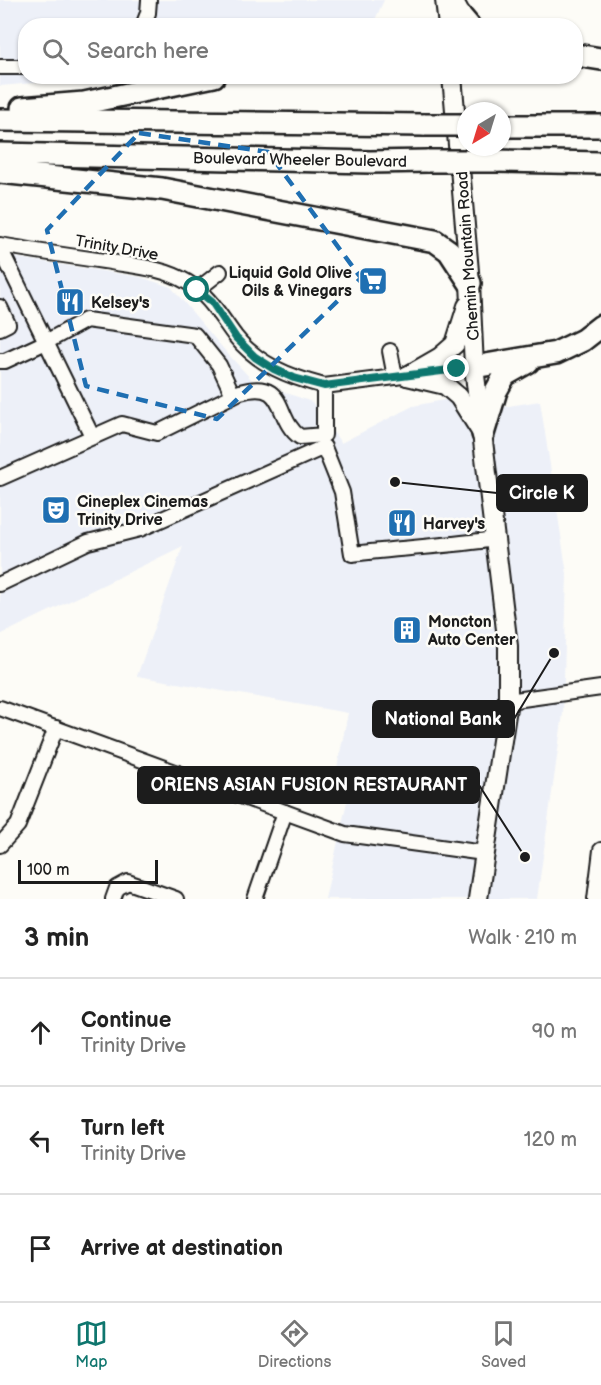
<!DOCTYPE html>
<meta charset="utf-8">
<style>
:root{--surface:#fff;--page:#f6f6f6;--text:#222;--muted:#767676;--line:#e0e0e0;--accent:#0f766e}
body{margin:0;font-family:"Balsamiq Sans",sans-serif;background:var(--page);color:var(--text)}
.compass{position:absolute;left:457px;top:102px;width:54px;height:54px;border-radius:50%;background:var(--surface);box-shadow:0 2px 4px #0004;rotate:218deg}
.scale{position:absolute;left:18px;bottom:15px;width:140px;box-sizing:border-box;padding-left:6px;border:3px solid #1c1c1c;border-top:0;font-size:16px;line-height:21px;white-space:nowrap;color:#1c1c1c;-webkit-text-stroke:4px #fdfcf7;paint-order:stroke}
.stop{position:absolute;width:18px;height:18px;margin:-14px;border:4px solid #0f766e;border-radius:50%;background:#fff}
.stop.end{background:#0f766e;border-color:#fff;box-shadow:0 2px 6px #0008}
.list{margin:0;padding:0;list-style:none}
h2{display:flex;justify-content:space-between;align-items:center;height:78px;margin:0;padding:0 24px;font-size:26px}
h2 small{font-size:20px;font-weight:400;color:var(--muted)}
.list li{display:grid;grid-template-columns:39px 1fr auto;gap:18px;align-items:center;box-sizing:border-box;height:108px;padding:0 24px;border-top:2px solid var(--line)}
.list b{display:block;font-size:22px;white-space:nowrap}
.list p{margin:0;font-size:20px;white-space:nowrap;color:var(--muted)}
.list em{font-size:20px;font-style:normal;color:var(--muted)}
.icon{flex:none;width:33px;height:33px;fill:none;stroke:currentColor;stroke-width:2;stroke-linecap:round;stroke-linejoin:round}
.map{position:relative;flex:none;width:601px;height:899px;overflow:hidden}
.search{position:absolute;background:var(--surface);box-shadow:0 2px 4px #0004;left:18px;right:18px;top:18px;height:66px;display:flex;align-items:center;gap:15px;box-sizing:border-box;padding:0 21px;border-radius:24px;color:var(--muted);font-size:22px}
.sheet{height:402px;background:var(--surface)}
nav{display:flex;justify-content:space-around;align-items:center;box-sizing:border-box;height:84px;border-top:2px solid var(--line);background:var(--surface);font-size:16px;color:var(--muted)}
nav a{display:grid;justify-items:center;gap:3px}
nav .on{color:var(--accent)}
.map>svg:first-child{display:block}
.built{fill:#edf0f8}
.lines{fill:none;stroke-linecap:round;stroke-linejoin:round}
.minor-casing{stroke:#1c1c1c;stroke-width:18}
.major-casing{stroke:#1c1c1c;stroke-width:22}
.highway-casing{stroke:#1c1c1c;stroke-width:26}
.minor{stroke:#fdfcf7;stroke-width:14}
.major{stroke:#fdfcf7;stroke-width:18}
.highway{stroke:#fdfcf7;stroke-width:21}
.highway-bridge-casing{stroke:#1c1c1c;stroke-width:26;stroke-linecap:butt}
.highway-bridge{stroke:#fdfcf7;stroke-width:21}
.route{stroke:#0f766e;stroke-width:8}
.marked{fill:none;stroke:#1f6fb2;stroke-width:4.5;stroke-dasharray:12 8;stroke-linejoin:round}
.labels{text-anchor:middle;stroke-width:5;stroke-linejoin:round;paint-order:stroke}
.street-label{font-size:16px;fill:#1c1c1c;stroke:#fdfcf7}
.poi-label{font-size:16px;font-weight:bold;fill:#1c1c1c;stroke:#fdfcf7;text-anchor:start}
.leader{fill:none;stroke:#1c1c1c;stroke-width:2}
.callout-dot{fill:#1c1c1c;stroke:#fdfcf7;stroke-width:2}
.callout{fill:#1c1c1c;stroke:#1c1c1c;stroke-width:2}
.callout-label{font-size:18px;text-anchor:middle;font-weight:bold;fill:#fff}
</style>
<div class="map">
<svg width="601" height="899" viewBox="0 0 601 899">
<rect width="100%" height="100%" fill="#fdfcf7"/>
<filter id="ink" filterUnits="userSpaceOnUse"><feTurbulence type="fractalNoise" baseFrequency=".0167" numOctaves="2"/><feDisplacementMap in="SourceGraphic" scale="12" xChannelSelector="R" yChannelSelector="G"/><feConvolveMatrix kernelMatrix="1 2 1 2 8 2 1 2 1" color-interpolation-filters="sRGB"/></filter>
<g filter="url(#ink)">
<!-- built -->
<g class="built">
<path d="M0,0H384L374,22L339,25H331L330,19L302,26H26V76L92,77L80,79L0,86Z"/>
<path d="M0,255L140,277L171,287L227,353L253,381L312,402L341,443L413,406L459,397L491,409L540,401L567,574L563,714L537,899H325L353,775L336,773L348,713L137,676L183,546L0,635Z"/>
</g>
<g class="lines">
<!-- minor casing -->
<g class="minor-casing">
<g id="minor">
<path d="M143,26L148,13L149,0"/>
<path d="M0,67H26"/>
<path d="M0,245C35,251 69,256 104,261C132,266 162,267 187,282C209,295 220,316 235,336C258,365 290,377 324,386L474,367"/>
<path d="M0,248L92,436"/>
<path d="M197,290L220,272"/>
<path d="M0,307L8,324L0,328"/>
<path d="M390,351L395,377"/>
<path d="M0,361H5L46,342L86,320L195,335L219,365L233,395"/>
<path d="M0,478L122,424L157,433L240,392C288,378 274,419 300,437L324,435V386"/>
<path d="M0,584L88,542L140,529L324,447L342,492L352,554C400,548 448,546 495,539"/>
<path d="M508,701L601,688"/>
<path d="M0,708L345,834L484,853"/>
<path d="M0,845L18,825L56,728"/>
<path d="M113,899L117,888L128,882L176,899"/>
<path d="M255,899L285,812"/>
<path d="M595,899L601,850"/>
</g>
</g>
<!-- major casing -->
<g class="major-casing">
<g id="major">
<path d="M445,0L448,26"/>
<path d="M452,76L470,283L474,367L508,646V701L478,899"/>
<path d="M407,376L440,357L455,344L467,306"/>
<path d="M407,376L445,385L459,397L480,430"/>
</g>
</g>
<!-- highway casing -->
<g class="highway-casing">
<g id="highway">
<path d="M451,0L458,13L469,26"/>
<path d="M576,55L601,59"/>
<path d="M22,108L84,103L214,76"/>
<path d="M0,120L425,125"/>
<path d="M502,126H601"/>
<path d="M0,154L370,162L428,161"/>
<path d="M497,161L601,163"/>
<path d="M0,172L162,189L435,241L449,251L470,283"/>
<path d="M474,367L556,353L583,340L601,326"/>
<path d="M483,434L496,391L505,375L528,362"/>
</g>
</g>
<!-- minor -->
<use href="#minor" class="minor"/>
<!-- major -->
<use href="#major" class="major"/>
<!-- highway -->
<use href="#highway" class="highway"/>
<!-- highway-bridge casing -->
<g class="highway-bridge-casing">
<g id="highway-bridge">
<path d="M425,125H466"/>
<path d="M428,161H497"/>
</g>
</g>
<!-- highway-bridge -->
<use href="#highway-bridge" class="highway-bridge"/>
</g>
</g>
<g class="lines" filter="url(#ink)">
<!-- route -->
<path class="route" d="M197,290L212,302L236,338L255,357L274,369L294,378L324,386L457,369"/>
</g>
<!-- marked area -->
<path class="marked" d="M139,133L268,152L361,278L217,419L86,386L47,230Z"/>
<!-- icons -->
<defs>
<g id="supermarket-square" transform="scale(1.5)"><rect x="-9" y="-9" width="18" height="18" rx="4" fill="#1f6fb2" stroke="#fdfcf7"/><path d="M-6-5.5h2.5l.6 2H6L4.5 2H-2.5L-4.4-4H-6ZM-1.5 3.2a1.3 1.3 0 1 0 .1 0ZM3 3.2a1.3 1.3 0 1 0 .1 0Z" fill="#fff"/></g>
<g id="restaurant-square" transform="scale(1.5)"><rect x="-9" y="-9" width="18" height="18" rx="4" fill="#1f6fb2" stroke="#fdfcf7"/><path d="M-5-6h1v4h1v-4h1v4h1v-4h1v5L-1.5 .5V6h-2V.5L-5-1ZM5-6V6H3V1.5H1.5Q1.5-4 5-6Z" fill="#fff"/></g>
<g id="theatre-square" transform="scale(1.5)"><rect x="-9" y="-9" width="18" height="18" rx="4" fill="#1f6fb2" stroke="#fdfcf7"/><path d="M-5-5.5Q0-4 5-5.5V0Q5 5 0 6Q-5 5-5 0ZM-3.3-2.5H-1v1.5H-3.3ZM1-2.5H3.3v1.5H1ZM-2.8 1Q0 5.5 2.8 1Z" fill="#fff"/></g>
<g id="building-square" transform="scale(1.5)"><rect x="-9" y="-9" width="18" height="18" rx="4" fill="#1f6fb2" stroke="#fdfcf7"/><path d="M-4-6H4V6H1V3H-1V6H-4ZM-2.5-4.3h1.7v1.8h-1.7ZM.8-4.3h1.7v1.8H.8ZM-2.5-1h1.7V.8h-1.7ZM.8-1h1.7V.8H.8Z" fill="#fff"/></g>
</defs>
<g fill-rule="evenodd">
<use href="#supermarket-square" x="373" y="281"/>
<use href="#restaurant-square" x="70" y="302"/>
<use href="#theatre-square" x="56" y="510"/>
<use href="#restaurant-square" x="402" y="523"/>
<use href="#building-square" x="407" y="630"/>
</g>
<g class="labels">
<!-- street labels -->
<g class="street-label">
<text transform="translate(300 159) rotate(1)" y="6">Boulevard Wheeler Boulevard</text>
<text transform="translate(117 247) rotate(10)" y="6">Trinity Drive</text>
<text transform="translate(467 256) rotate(-94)" y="6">Chemin Mountain Road</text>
</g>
<!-- poi labels -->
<g class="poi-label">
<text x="352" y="278" text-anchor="end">Liquid Gold Olive<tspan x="352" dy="18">Oils &amp; Vinegars</tspan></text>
<text x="91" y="308">Kelsey's</text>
<text x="77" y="507">Cineplex Cinemas<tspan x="77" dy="18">Trinity Drive</tspan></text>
<text x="423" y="529">Harvey's</text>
<text x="428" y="627">Moncton<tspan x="428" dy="18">Auto Center</tspan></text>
</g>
</g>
<!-- callouts -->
<path class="leader" d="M395 482L497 493M554 653L514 719M525 857L479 785"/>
<g class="callout-dot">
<circle cx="395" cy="482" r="6"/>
<circle cx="554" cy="653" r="6"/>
<circle cx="525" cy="857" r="6"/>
</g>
<g class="callout">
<rect x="497" y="475" width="90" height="36" rx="6"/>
<rect x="373" y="701" width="141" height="36" rx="6"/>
<rect x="138" y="767" width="341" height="36" rx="6"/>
</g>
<g class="callout-label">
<text x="542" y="499">Circle K</text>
<text x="443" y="725">National Bank</text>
<text x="309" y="791">ORIENS ASIAN FUSION RESTAURANT</text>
</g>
</svg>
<svg class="compass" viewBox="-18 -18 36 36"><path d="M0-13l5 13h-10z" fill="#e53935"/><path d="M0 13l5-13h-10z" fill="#767676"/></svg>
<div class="scale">100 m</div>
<div class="stop" style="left:197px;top:290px"></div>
<div class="stop end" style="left:457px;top:369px"></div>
<div class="search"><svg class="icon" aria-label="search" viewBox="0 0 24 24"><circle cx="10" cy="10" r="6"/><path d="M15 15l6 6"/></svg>Search here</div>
</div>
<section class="sheet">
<h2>3 min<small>Walk · 210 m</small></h2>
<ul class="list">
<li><svg class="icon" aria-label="ahead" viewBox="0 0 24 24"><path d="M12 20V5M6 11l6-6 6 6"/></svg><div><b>Continue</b><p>Trinity Drive</p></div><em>90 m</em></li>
<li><svg class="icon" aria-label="left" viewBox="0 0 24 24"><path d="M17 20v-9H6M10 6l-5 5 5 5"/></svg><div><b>Turn left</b><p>Trinity Drive</p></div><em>120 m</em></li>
<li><svg class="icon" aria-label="arrive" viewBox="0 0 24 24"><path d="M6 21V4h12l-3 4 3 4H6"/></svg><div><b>Arrive at destination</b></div></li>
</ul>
</section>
<nav>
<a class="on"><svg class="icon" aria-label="map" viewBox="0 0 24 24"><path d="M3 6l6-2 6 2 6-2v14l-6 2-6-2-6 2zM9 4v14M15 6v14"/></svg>Map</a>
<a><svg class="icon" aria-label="directions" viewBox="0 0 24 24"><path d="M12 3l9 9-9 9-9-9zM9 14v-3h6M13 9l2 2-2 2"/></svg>Directions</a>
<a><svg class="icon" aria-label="saved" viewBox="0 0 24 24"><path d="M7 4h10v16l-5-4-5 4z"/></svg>Saved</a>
</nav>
